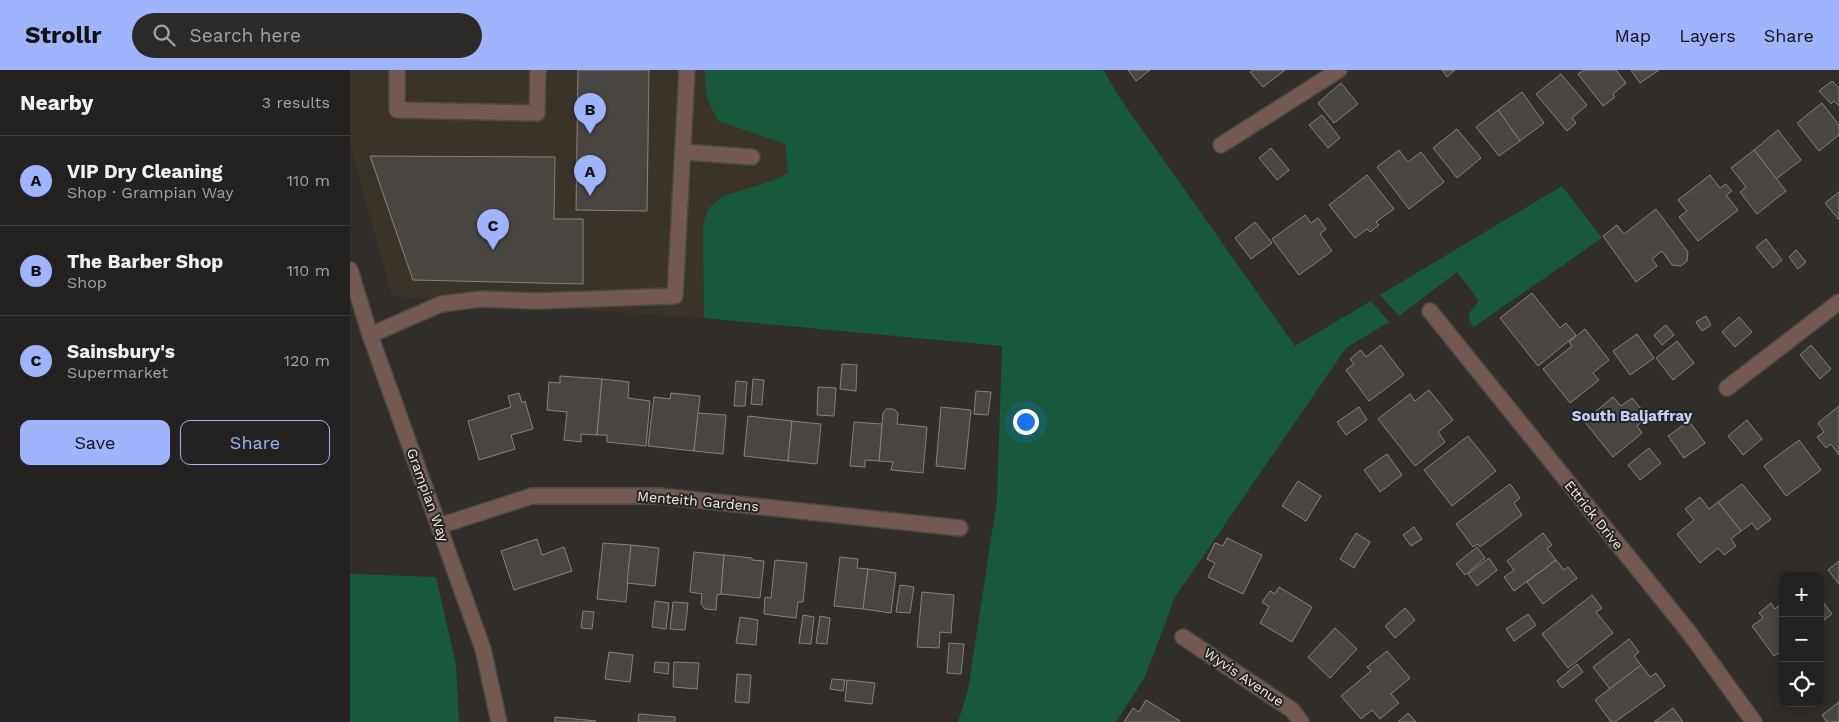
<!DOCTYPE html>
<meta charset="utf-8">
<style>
:root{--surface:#242220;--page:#2c2a29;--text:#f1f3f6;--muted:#a3a4a5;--line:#413f3e;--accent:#a0b3fd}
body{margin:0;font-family:"Work Sans",sans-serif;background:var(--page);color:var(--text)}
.controls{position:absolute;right:15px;bottom:15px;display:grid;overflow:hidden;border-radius:10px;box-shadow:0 2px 12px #0003}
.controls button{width:45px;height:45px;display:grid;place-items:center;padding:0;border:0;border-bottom:1px solid var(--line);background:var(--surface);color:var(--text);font:25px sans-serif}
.you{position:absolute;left:675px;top:351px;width:18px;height:18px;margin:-12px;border:4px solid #fff;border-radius:50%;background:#1a73e8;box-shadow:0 0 0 8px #1a73e833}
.badge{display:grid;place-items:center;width:32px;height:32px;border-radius:50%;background:var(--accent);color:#111;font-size:16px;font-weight:700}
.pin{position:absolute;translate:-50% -41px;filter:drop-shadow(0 1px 2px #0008)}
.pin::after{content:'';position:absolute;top:26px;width:18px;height:15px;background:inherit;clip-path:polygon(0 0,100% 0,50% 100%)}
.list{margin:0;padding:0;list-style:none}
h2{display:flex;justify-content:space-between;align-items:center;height:65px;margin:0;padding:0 20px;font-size:21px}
h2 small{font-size:16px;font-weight:400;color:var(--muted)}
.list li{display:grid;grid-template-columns:32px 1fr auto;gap:15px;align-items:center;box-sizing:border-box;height:90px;padding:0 20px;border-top:1px solid var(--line)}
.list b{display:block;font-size:19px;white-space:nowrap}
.list p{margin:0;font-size:16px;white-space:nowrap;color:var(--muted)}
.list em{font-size:16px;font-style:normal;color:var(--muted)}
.actions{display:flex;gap:10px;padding:15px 20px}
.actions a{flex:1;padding:11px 0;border:1px solid var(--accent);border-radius:10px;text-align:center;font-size:18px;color:var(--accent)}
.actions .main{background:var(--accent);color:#111}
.icon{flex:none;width:28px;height:28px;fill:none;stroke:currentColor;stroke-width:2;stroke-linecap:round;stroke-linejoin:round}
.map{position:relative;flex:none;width:1489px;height:652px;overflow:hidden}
header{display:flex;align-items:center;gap:30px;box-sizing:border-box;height:70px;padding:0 25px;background:var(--accent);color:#111}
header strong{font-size:24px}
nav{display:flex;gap:28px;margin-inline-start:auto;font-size:18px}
.search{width:350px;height:45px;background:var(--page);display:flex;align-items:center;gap:12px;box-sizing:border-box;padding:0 18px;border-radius:28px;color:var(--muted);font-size:19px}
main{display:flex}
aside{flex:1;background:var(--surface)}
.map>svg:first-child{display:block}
.built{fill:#3a332a}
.green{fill:#18593e}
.building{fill:#494642;stroke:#86827e}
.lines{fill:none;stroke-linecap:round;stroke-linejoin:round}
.minor-casing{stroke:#4b4845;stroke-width:18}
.minor{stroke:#735952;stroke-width:15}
.labels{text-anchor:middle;stroke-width:4;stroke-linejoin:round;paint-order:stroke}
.street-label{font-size:14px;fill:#efedea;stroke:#262420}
.neighbourhood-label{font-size:15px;font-weight:bold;fill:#c3cff9;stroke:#262420}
</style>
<header>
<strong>Strollr</strong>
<div class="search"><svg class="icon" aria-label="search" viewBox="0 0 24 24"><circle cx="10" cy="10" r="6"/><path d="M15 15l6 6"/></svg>Search here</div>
<nav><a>Map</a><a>Layers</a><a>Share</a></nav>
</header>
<main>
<aside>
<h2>Nearby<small>3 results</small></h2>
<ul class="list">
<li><span class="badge">A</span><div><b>VIP Dry Cleaning</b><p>Shop · Grampian Way</p></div><em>110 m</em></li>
<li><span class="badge">B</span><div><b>The Barber Shop</b><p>Shop</p></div><em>110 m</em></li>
<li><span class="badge">C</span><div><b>Sainsbury's</b><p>Supermarket</p></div><em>120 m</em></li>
</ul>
<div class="actions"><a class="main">Save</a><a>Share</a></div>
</aside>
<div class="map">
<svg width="1489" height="652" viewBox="0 0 1489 652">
<rect width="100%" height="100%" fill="#302d2a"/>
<!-- built -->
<path class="built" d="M0,0H355V18L368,51L435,74L438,102L353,156L354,248L42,226L0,74Z"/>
<!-- green -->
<g class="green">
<path d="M355,0H753L772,31L945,276L1021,231L1039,252L996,278L825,527L795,607L766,652H608L618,620L647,430L652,276L354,248L353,156L358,139L373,126L425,110L438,102L435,74L368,51C358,30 354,24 355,0Z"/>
<path d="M1212,116L1252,168L1124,257C1114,246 1121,240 1129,231L1107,202L1049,246L1030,225Z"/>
<path d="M0,504L86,507L106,595L109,652H0Z"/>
</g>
<!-- building -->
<g class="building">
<path d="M228,0H299L297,141L226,140Z"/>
<path d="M778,0H800L786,11Z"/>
<path d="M903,0H935L913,17L900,2Z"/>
<path d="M1092,0H1105L1097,7Z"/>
<path d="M1234,0H1266L1276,13L1263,24L1265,27L1253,36L1228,4Z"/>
<path d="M1281,0H1309L1290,13Z"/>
<path d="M1211,4L1237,35L1222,48L1226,53L1217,61L1186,24Z"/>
<path d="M1482,11L1489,18V36L1484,31L1481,34L1469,21Z"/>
<path d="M991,13L1008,34L984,53L968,33Z"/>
<path d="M1172,22L1194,53L1170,71L1148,40Z"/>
<path d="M1472,33L1489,55V65L1469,81L1447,53Z"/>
<path d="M1148,40L1170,71L1149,86L1126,57Z"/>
<path d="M972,45L990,68L978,78L959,55Z"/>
<path d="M1107,59L1131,88L1107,108L1083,78Z"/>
<path d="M1428,60L1451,90L1426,109L1404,80Z"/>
<path d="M921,78L939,100L927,110L909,88Z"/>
<path d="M1049,80L1058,92L1071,82L1094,112L1059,139L1027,97Z"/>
<path d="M1404,80L1436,121L1407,144L1390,122L1396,117L1381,98Z"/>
<path d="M20,86L205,87L204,149H233V214L63,210Z"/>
<path d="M1017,105L1044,139L1026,152L1029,155L1020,162L1017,159L1005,168L979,135Z"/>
<path d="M1360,105L1370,118L1376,114L1382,121L1376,125L1388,140L1348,171L1329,147L1337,141L1328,130Z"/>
<path d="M1489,122V150L1475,133Z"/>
<path d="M1306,139L1338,182L1337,191L1331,196L1322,195L1312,181L1302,189L1307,196L1286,212L1253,166L1267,155L1274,164Z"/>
<path d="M955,145L961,153L968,148L976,159L970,164L982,181L949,205L922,169Z"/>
<path d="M905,152L922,173L901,189L885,168Z"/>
<path d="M1416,169L1432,190L1423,198L1406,177Z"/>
<path d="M1446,180L1456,192L1448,199L1439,187Z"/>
<path d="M1182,223L1210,258L1216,253L1226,265L1188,296L1150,248Z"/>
<path d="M1356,246L1361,255L1352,261L1346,252Z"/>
<path d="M1389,247L1402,262L1385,277L1372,262Z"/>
<path d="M1316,255L1324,265L1312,275L1304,265Z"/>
<path d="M1235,259L1259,290L1243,303L1249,310L1220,333L1193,299L1222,276L1219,272Z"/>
<path d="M1287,264L1304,288L1280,305L1263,281Z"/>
<path d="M1327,271L1344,293L1323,310L1306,288Z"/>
<path d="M1031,275L1054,305L1019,331L996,300L1004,294L1000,289L1011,280L1016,287Z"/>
<path d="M1461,275L1481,299L1470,309L1450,285Z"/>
<path d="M492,294L507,295L506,321L490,319Z"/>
<path d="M210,306L252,309L247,365L231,364V372L214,370L217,342L197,340L199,312L210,313Z"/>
<path d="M252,309L279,312L278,328L300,331L296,376L257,372V365H247Z"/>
<path d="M403,309L414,310L412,335L401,334Z"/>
<path d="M386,311L397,312L395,336H384Z"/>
<path d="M468,317L486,318L484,346L467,345Z"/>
<path d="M1079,320L1103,350L1088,362L1095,372L1065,396L1028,349L1060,324L1065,331Z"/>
<path d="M626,321L641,322L638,345L624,344Z"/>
<path d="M169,323L172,333L175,331L183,359L161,365L165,379L129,390L118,351L161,337L158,326Z"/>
<path d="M321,323L350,326L344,381L298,376L304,327L320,329Z"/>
<path d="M1263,327L1271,336L1282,328L1298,347L1287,356L1292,363L1263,387L1234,351Z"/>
<path d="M1489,336V385L1481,374L1476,378L1467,367L1474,362L1468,353Z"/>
<path d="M591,337L621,340L615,399L586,396Z"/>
<path d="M1009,337L1017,350L996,365L987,352Z"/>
<path d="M536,339H544L548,343L547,354L577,357L573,403L541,400L543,392L529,391L533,343Z"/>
<path d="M348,343L376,345L373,384L344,381Z"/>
<path d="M398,346L442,351L438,391L394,386Z"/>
<path d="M1397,350L1412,369L1393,385L1378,366Z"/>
<path d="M442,351L471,354L467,394L438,391Z"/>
<path d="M1339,351L1355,373L1334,388L1318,366Z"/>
<path d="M504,352L532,354L529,391L515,390V397L500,396Z"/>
<path d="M1118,366L1146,401L1102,436L1074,400Z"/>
<path d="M1449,370L1471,400L1436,426L1414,396Z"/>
<path d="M1299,378L1311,393L1290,410L1278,395Z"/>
<path d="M1037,384L1052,405L1030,422L1014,400Z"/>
<path d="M948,411L971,426L956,451L932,436Z"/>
<path d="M1160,414L1170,428L1164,433L1172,445L1130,477L1128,474L1123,477L1106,454Z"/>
<path d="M1392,414L1421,449L1407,460L1402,453L1391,461L1368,432Z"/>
<path d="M1350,427L1359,439L1368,432L1391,461L1381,469L1386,476L1374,485L1368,478L1350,493L1327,464L1344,450L1335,439Z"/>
<path d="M1064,457L1072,469L1061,476L1053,465Z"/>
<path d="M1006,463L1020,472L1004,498L990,489Z"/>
<path d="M1193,463L1202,475L1197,478L1206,490L1164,521L1154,507L1164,500L1157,491Z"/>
<path d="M877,468L912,485L893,524L858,507L865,493L857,489L865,473L873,476Z"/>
<path d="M187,469L192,485L214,477L222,501L164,520L151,481Z"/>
<path d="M253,473L281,475L276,532L247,529Z"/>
<path d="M281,475L309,478L305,516L277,513Z"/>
<path d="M1127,477L1135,488L1115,505L1106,494Z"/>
<path d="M344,482L374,485L371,524L367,525L366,540L355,539L351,534L352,524L340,522Z"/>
<path d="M374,485L402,488V490L414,491L410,528L371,524Z"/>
<path d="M490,487L508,489L507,498L518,499L513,539L484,536Z"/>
<path d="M1139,488L1147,500L1127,516L1118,504Z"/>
<path d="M425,490L457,493L453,532H448L446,548L414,544L415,527L421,528Z"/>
<path d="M1206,490L1214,500L1218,497L1227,508L1193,534L1177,512Z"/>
<path d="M1489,491V514L1478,500Z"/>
<path d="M518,499L546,503L541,543L513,539Z"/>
<path d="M550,515L564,517L560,543L546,542Z"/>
<path d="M929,517L962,537L942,572L910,553L919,537L912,532L920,521L925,524Z"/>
<path d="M572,522L604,525L601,563L590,562L589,578L567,577Z"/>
<path d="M1242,525L1252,538L1246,542L1263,563L1218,598L1192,564Z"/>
<path d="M1470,528L1482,544L1470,553Z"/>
<path d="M305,531L319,533L316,559L302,557Z"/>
<path d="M323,532L338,533L335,560L320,559Z"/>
<path d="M1433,532V580L1424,586L1402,556L1413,548L1409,543L1421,533L1425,539Z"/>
<path d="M1055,538L1065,550L1045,568L1035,556Z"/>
<path d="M233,541L244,542L242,559L231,558Z"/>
<path d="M1178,544L1186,555L1164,571L1156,559Z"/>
<path d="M453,545L464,547L461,574L449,573Z"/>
<path d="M470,546L480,548L477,574L466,573Z"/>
<path d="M390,547L408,550L406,575L386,573Z"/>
<path d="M985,558L1007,579L980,608L958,587Z"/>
<path d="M1279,569L1289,582L1284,586L1291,595L1260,619L1243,597Z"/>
<path d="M599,573L614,574L611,604L597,603Z"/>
<path d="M1037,581L1060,608L1041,624L1049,633L1030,649L1022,640L1011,649L991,626L1021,601L1017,597Z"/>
<path d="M259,582L283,585L280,612L255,609Z"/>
<path d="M305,592L319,593L318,604L304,602Z"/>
<path d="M324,592L349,593L347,619L323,617Z"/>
<path d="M1227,594L1233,602L1212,618L1207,611Z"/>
<path d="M1291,595L1300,607L1306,603L1315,616L1265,652H1261L1245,630Z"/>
<path d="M387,604L401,605L399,633L385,632Z"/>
<path d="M482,609L495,610L493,621L480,619Z"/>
<path d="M497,610L525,613L522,634L495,631Z"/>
<path d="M796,630L830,651L829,652H774L783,638L789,642Z"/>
<path d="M1489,632V652H1477L1472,645Z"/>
<path d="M1323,638L1333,652H1304Z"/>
<path d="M1058,643L1066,652H1048Z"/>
<path d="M289,644L325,647V652H288Z"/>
<path d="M205,647L246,651V652H205Z"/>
</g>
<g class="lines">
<!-- minor casing -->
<g class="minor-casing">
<g id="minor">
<path d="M47,0V40L187,43L188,0"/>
<path d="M871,75L989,0"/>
<path d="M334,82L402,87"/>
<path d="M0,200L20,265L133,579L149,652"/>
<path d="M1080,241L1338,561L1404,652"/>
<path d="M20,265L91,234L131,229L187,231L325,226L337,0"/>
<path d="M1377,318L1489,232"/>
<path d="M89,456L182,426H310L610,458"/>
<path d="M833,567L942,640L951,652"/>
</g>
</g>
<!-- minor -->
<use href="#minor" class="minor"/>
</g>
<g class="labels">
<!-- street labels -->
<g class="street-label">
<text transform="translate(78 425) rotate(70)" y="5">Grampian Way</text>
<text transform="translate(348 431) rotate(5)" y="5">Menteith Gardens</text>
<text transform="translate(1244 445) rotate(51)" y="5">Ettrick Drive</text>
<text transform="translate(894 607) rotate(34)" y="5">Wyvis Avenue</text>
</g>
<!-- neighbourhood labels -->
<g class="neighbourhood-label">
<text x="1282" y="351">South Baljaffray</text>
</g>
</g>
</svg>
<div class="controls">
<button>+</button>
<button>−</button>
<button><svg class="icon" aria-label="locate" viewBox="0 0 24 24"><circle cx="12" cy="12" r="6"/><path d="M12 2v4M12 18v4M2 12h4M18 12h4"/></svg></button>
</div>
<div class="you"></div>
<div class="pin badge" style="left:240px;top:126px">A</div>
<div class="pin badge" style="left:240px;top:64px">B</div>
<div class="pin badge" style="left:143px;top:180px">C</div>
</div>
</main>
